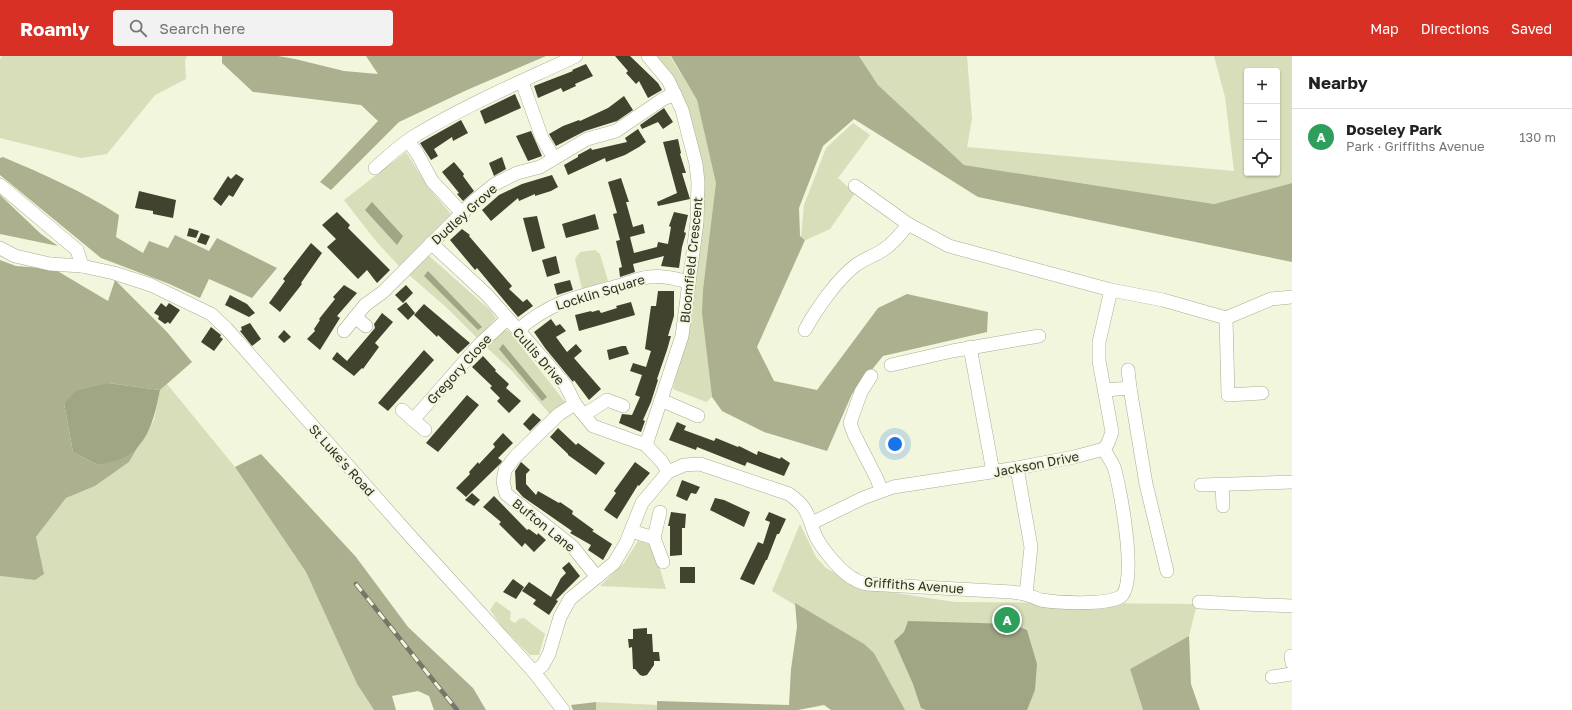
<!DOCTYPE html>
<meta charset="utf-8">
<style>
:root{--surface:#fff;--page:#f2f2f2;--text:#222;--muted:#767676;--line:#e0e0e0;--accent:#d93025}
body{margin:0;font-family:"Golos Text",sans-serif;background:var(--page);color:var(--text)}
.controls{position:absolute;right:12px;top:12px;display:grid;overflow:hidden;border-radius:4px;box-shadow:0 1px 3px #0004}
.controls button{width:36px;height:36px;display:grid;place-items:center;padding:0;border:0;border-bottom:1px solid var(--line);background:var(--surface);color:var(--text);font:20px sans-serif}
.you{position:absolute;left:895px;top:388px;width:14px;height:14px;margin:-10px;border:3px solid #fff;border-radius:50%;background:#1a73e8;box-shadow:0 0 0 6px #1a73e833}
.badge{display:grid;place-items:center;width:26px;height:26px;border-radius:50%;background:var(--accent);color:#fff;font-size:13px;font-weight:700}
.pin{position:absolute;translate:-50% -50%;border:2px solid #fff;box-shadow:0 1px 4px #0006}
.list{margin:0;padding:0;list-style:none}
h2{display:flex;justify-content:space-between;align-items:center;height:52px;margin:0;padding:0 16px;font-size:17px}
h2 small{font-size:13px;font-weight:400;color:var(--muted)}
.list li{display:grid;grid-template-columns:26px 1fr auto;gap:12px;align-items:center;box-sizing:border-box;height:56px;padding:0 16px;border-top:1px solid var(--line)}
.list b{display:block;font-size:15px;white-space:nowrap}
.list p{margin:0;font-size:13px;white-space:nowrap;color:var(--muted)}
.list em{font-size:13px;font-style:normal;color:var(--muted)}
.icon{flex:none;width:22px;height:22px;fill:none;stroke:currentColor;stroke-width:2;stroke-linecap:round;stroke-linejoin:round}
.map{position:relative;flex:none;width:1292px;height:654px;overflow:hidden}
header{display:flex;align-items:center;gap:24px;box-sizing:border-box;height:56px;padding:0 20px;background:var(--accent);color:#fff}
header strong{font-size:19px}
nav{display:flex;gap:22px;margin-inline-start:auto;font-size:14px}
.search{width:280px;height:36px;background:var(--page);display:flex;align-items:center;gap:10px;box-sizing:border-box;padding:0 14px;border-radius:4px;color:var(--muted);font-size:15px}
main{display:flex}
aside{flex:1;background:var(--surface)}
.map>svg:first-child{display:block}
.green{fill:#d8ddba;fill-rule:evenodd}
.forest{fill:#acb08f}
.water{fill:#a0a584}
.building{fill:#41432e}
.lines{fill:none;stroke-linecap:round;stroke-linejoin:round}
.street-casing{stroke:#a9ad94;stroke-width:14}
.street{stroke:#fff;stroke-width:13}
.rail-casing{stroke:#757767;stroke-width:4.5}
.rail{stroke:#f2f6dc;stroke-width:3;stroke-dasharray:9;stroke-linecap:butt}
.labels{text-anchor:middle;stroke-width:4;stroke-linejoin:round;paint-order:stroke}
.street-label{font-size:13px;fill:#2e2f25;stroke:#f2f6dc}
</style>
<header>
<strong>Roamly</strong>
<div class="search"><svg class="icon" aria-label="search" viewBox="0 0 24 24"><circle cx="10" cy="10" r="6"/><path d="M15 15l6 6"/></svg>Search here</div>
<nav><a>Map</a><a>Directions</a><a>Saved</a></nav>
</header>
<main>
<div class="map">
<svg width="1292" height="654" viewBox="0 0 1292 654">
<rect width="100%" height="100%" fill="#f2f6dc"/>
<!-- green -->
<g class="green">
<path d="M2,0H187L185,5L186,23L155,39L107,98L81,102L0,82V4Z"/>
<path d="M654,0H670L697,44L718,126L704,272L712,341L706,346L673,333L690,260L700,116Z"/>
<path d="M859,0H967L972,63L967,91L1234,115L1225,41L1214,0H1292V127L1214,148L964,109L878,29ZM1247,15H1277V117H1247Z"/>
<path d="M853,67L870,79L838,122L855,137L830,173L806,184L801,181L804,149L826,92Z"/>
<path d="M406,96L428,131L451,158L399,210L375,184L344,144Z"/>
<path d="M595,194L600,198L608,225L582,233L575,203L580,196Z"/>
<path d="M427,198L490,254L496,262L478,283L446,251L408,218Z"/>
<path d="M502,272L509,275L565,346L550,358L511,314L485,290Z"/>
<path d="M167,328L235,411L306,516L357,628L374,654H0V520L35,524L36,481L66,442L95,430L129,406L154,364L160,334Z"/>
<path d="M800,468L816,501L826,512L862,532L955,546L1197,548L1189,580L1130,613L1143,654H904L874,597L772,535Z"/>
<path d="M638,485L653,489L666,533L600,530L624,507Z"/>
<path d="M496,545L511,556L510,564L515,567L519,563L524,562L545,578L539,599H530L503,572L490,554Z"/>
<path d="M596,646L658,649V654H596Z"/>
</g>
<!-- forest -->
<g class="forest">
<path d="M222,0H278L295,3L344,15L378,18L366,0H546L467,34L399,66L331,134L320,126L378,65L361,49L253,36L222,7Z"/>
<path d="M671,0H859L878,29L964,109L1214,148L1292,127V206L978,141L854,63L823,90L799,152L800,180L805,184L757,291L774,325L817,334L878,252L907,238L988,256L987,276L883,300L852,338L827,395L764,376L722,355L712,341L702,257L703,234L716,127L697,44Z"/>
<path d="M3,101C43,118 82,135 119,159L116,181L143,197L149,185L168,192L175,179L209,195L217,182L277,212L252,242L209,223L200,242L167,227L101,202L0,119V102Z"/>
<path d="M0,139L41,178L58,190L0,178Z"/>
<path d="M0,204L16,210L54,213L108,245L115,224L167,276L192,306L160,334L108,327L64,347L73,396L98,409L124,401L139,389L129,406L95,430L66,442L36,481L44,518L35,524L0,520Z"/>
<path d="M261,398L356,501L408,571L473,632L486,654H434L429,640L418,635L392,640L396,654H374L357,628L306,516L235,411Z"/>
<path d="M795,547L864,588L874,597L905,654H831L824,649L798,654H657V645L789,649L791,613L797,571Z"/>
<path d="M1189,580L1191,628L1200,654H1143L1130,613Z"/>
<path d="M596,646V654H573L571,649Z"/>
</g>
<!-- water -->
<g class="water">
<path d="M372,146L403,180L397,189L365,154Z"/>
<path d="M428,215L482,271L478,274L424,220Z"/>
<path d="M503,288L547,341L542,345L499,293Z"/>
<path d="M108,327L160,334C155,359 149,388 125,401C117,405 106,407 98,409L73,396L64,347L76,335Z"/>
<path d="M908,565L1012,568L1027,574L1037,608L1035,634L1027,654H926L921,652L913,628L894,585L904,576Z"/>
</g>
<!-- building -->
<g class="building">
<path d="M615,0H630L658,27L662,34L648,42L639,25L636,28L626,17L628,15Z"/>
<path d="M586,8L593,20L575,28L576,30L563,36L561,32L538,42L534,30L573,15L572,14Z"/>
<path d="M515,38L521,52L485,68L480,55Z"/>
<path d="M624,40L633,54L617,65L585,75L556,90L549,78L563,70L579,64L580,65L608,52Z"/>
<path d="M664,52L673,66L663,73L658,66L642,73L640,69Z"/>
<path d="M461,64L468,77L453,85L452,81L434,93L438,100L431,104L420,87Z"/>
<path d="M638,73L646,86L639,91L625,99L606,106L605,102L568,119L564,109L578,101V99L591,92L592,94L627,86L625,82Z"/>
<path d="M531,75L542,100L528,105L516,80Z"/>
<path d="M678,83L681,97L680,98L686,117H682L690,143L658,150L657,146L677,137L663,86Z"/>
<path d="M502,101L506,113L494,120L489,107Z"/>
<path d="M454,106L464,118L463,120L474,135L463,145L457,138L459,137L442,116Z"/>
<path d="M236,118L244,123L233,141L229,139L221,150L213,143L228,120L231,123Z"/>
<path d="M552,119L558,131L551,135L535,140V138L519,145L518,142L491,165L482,154L499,139L522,128Z"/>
<path d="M621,122L629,146H626L633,171L643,168L645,177L630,181L634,197L657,191L658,186L668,188L671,171L669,170L674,156L688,159L684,176L686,177L682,191L679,212L661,210L664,200L633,208L635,216L620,221L619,212L622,211L616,185L620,184L613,158L617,157L608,126Z"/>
<path d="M139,135L176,144L173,162L153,158V155L135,152Z"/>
<path d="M337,156L350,169L348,172L390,214L377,227L367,214L358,223L327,191L336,183L322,169Z"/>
<path d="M595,158L599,173L566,182L562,168Z"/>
<path d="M537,160L545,192L532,196L523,162Z"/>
<path d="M189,172L199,175L196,182L187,180Z"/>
<path d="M462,173L470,179L469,180L512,230L509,233L523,246L527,243L533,250L518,261L477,212L475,214L450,184Z"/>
<path d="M201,177L210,180L206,189L197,186Z"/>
<path d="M311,187L322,197L301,227L302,228L280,256L269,247L285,225L283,223Z"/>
<path d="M556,200L560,217L547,221L542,204Z"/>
<path d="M570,224L573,234L557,239L554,228Z"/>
<path d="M344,229L357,237L337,260L340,262L320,294L307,283L315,275L314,273L320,264L319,263L335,243L333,241Z"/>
<path d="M406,229L413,237L403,247L395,239Z"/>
<path d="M658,235H674V260L668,280H671L667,294L657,323L658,324L651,346L643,364L645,365L641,376L619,367L622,358L632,359L640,341L635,339L642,319L630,315L633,307L646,311L651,295L645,293L651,250H656Z"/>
<path d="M230,239L247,248L255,257L249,261L225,249Z"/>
<path d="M406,246L415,257L408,264L397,253Z"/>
<path d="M631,246L635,259L579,275L575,259L591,255L592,256L599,254L601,257L617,252L616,250Z"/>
<path d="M161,247L166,251L169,247L180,254L170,268L168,266L165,268L158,263L159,260L154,257Z"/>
<path d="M424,248L470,287L458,298L438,279L437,281L414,259Z"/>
<path d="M382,257L393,266L375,287L379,291L363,313L362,312L354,320L332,303L337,296L347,305L375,272L374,268Z"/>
<path d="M551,263L556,270L560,268L566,275L556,281L567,296L576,288L582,295L574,302L601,333L589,344L574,324L573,326L545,292L534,276Z"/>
<path d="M250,267L261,283L252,290L240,275L242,274L241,271Z"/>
<path d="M211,271L221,279L220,281L223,283L214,295L201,286Z"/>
<path d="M284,274L291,281L284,287L278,281Z"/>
<path d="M622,290H626L629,298L609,304L607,294Z"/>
<path d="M424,294L434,304L388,355L378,347Z"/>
<path d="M483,300L496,314L495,315L509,328L506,332L521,345L509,357L497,345L500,342L490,332L492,330L472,311Z"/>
<path d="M467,339L479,349L438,396L426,387Z"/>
<path d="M533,357L541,364L530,375L523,368Z"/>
<path d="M677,366L686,370L684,374L714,385L716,382L738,391L739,390L757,399L758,395L780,403L781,401L790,407L784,420L747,406L745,410L697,391L696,394L669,384Z"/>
<path d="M558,372L576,389L578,387L605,407L596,419L568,399V398L550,381Z"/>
<path d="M503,377L513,387L498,402L502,405L501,407L466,441L456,432L470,418L469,416L478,406L479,408L495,391L493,388Z"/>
<path d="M521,406L530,414L526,418V428L536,439L538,435L559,447L560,446L573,455L572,458L594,474L592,475L612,488L603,504L588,494L591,489L570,477L572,475L523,441L516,433L515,415Z"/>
<path d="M635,406L650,417L639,430L638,429L617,463L604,454L616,437L614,435Z"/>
<path d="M682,424L700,431L696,438L691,437L687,445L676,440Z"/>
<path d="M472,437L480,444L474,450L465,444Z"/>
<path d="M494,440L527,474L529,473L537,479L538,477L546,484L534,496L525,487L522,491L499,468L501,466L483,451Z"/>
<path d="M715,442L724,444L750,456L744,471L710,454Z"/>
<path d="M671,456L686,458L685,472H682V499L670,500V470H668Z"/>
<path d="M769,456L786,463L779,478H777L767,504H766L754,529L740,523L758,486L763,488L770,466L765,464Z"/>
<path d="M569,506L580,520L556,544L558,545L549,559L533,548L536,544L522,535L529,526L551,541L561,522L566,517L562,512Z"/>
<rect x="680" y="511" width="15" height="16"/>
<path d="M513,523L524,531L516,543L503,536Z"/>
<path d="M647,572V578H652L653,596H659L660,605H654V609L647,619L643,620L640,619L635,613H633L632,591L629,592L628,583H633V573Z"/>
</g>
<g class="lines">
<!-- street casing -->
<g class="street-casing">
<g id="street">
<path d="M522,26L542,82L554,102"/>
<path d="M408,85L417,97L432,125L463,158"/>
<path d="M375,112C389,100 402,87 418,78C468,48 523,25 576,0"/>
<path d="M0,129L77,194L82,210"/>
<path d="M855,130L908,168L949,190L1111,234L1163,244L1226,262L1271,243L1292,241"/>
<path d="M431,187L487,239L518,274L558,320L566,330L575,348L593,370L646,389L662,406L668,416"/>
<path d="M0,192L15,200L50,208L82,210L114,217L151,229L211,258L226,272L412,482L534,616L563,654"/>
<path d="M355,261L366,270"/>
<path d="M1226,262L1228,339L1262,337"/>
<path d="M518,274C549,247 575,241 614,231C626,228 638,222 649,221C663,219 676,223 689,226"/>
<path d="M805,274C815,255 838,222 856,209C864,203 874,200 883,194C894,187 901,178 908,168"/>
<path d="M344,275L365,249L383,236L474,145L495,128L517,117L540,111L587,83L616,75L663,43L675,38"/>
<path d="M970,291L993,416"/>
<path d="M891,309L952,295L1039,280"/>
<path d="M1128,314L1130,332"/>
<path d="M871,320L861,336L850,367L854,378L877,423L881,434"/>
<path d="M1105,334L1130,332L1146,428L1167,515"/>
<path d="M661,344L698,360"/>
<path d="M575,348L559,358L515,401L505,414L503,426L506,438L572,490L597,521"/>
<path d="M402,354L425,374"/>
<path d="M584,359L607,344L623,350"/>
<path d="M413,364L479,289L507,263"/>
<path d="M646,389L682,280L697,166L698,126L696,108L682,54L668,24L648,0"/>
<path d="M1017,412L1031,491L1026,538"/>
<path d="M1222,428L1223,450"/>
<path d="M1201,429L1292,426"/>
<path d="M812,467L863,442L893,431L1017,412L1074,401L1104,393L1108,387L1112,376L1099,305V286L1111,234"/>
<path d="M631,475L654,482L663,506"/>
<path d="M654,482L660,456"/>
<path d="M1199,546L1292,550"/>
<path d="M1291,600L1292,607"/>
<path d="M534,616L543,609L549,598L560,561L570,543L614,507L626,487L642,447L668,416L684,409L700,408L789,438C810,453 807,460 816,481C823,494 842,518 856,524C859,526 863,527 867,528L1012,536C1017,537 1023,537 1027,539C1032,540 1037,543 1041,544C1058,547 1106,549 1120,541C1139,531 1120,430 1114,411C1111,405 1107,399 1104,393"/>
<path d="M1272,621L1292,618"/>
</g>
</g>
<!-- street -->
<use href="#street" class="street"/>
<!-- rail casing -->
<g class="rail-casing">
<path id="rail" d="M356,528L457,654"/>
</g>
<!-- rail -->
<use href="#rail" class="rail"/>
</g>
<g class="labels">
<!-- street labels -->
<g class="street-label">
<text transform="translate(464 158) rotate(-42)" y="5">Dudley Grove</text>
<text transform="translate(691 204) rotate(-84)" y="5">Bloomfield Crescent</text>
<text transform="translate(600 236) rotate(-17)" y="5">Locklin Square</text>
<text transform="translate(539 300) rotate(49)" y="5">Cullis Drive</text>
<text transform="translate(459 313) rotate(-48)" y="5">Gregory Close</text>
<text transform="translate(342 404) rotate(48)" y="5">St Luke's Road</text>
<text transform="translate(1036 408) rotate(-11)" y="5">Jackson Drive</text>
<text transform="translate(544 469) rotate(39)" y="5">Bufton Lane</text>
<text transform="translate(914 529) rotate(4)" y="5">Griffiths Avenue</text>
</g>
</g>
</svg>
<div class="controls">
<button>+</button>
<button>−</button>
<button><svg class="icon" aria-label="locate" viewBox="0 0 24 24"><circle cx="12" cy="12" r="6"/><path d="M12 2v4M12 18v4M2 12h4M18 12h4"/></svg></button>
</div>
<div class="you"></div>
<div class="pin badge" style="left:1007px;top:564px;background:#2e9e5b">A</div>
</div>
<aside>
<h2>Nearby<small></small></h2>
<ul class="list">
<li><span class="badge" style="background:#2e9e5b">A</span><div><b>Doseley Park</b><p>Park · Griffiths Avenue</p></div><em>130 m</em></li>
</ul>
</aside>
</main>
